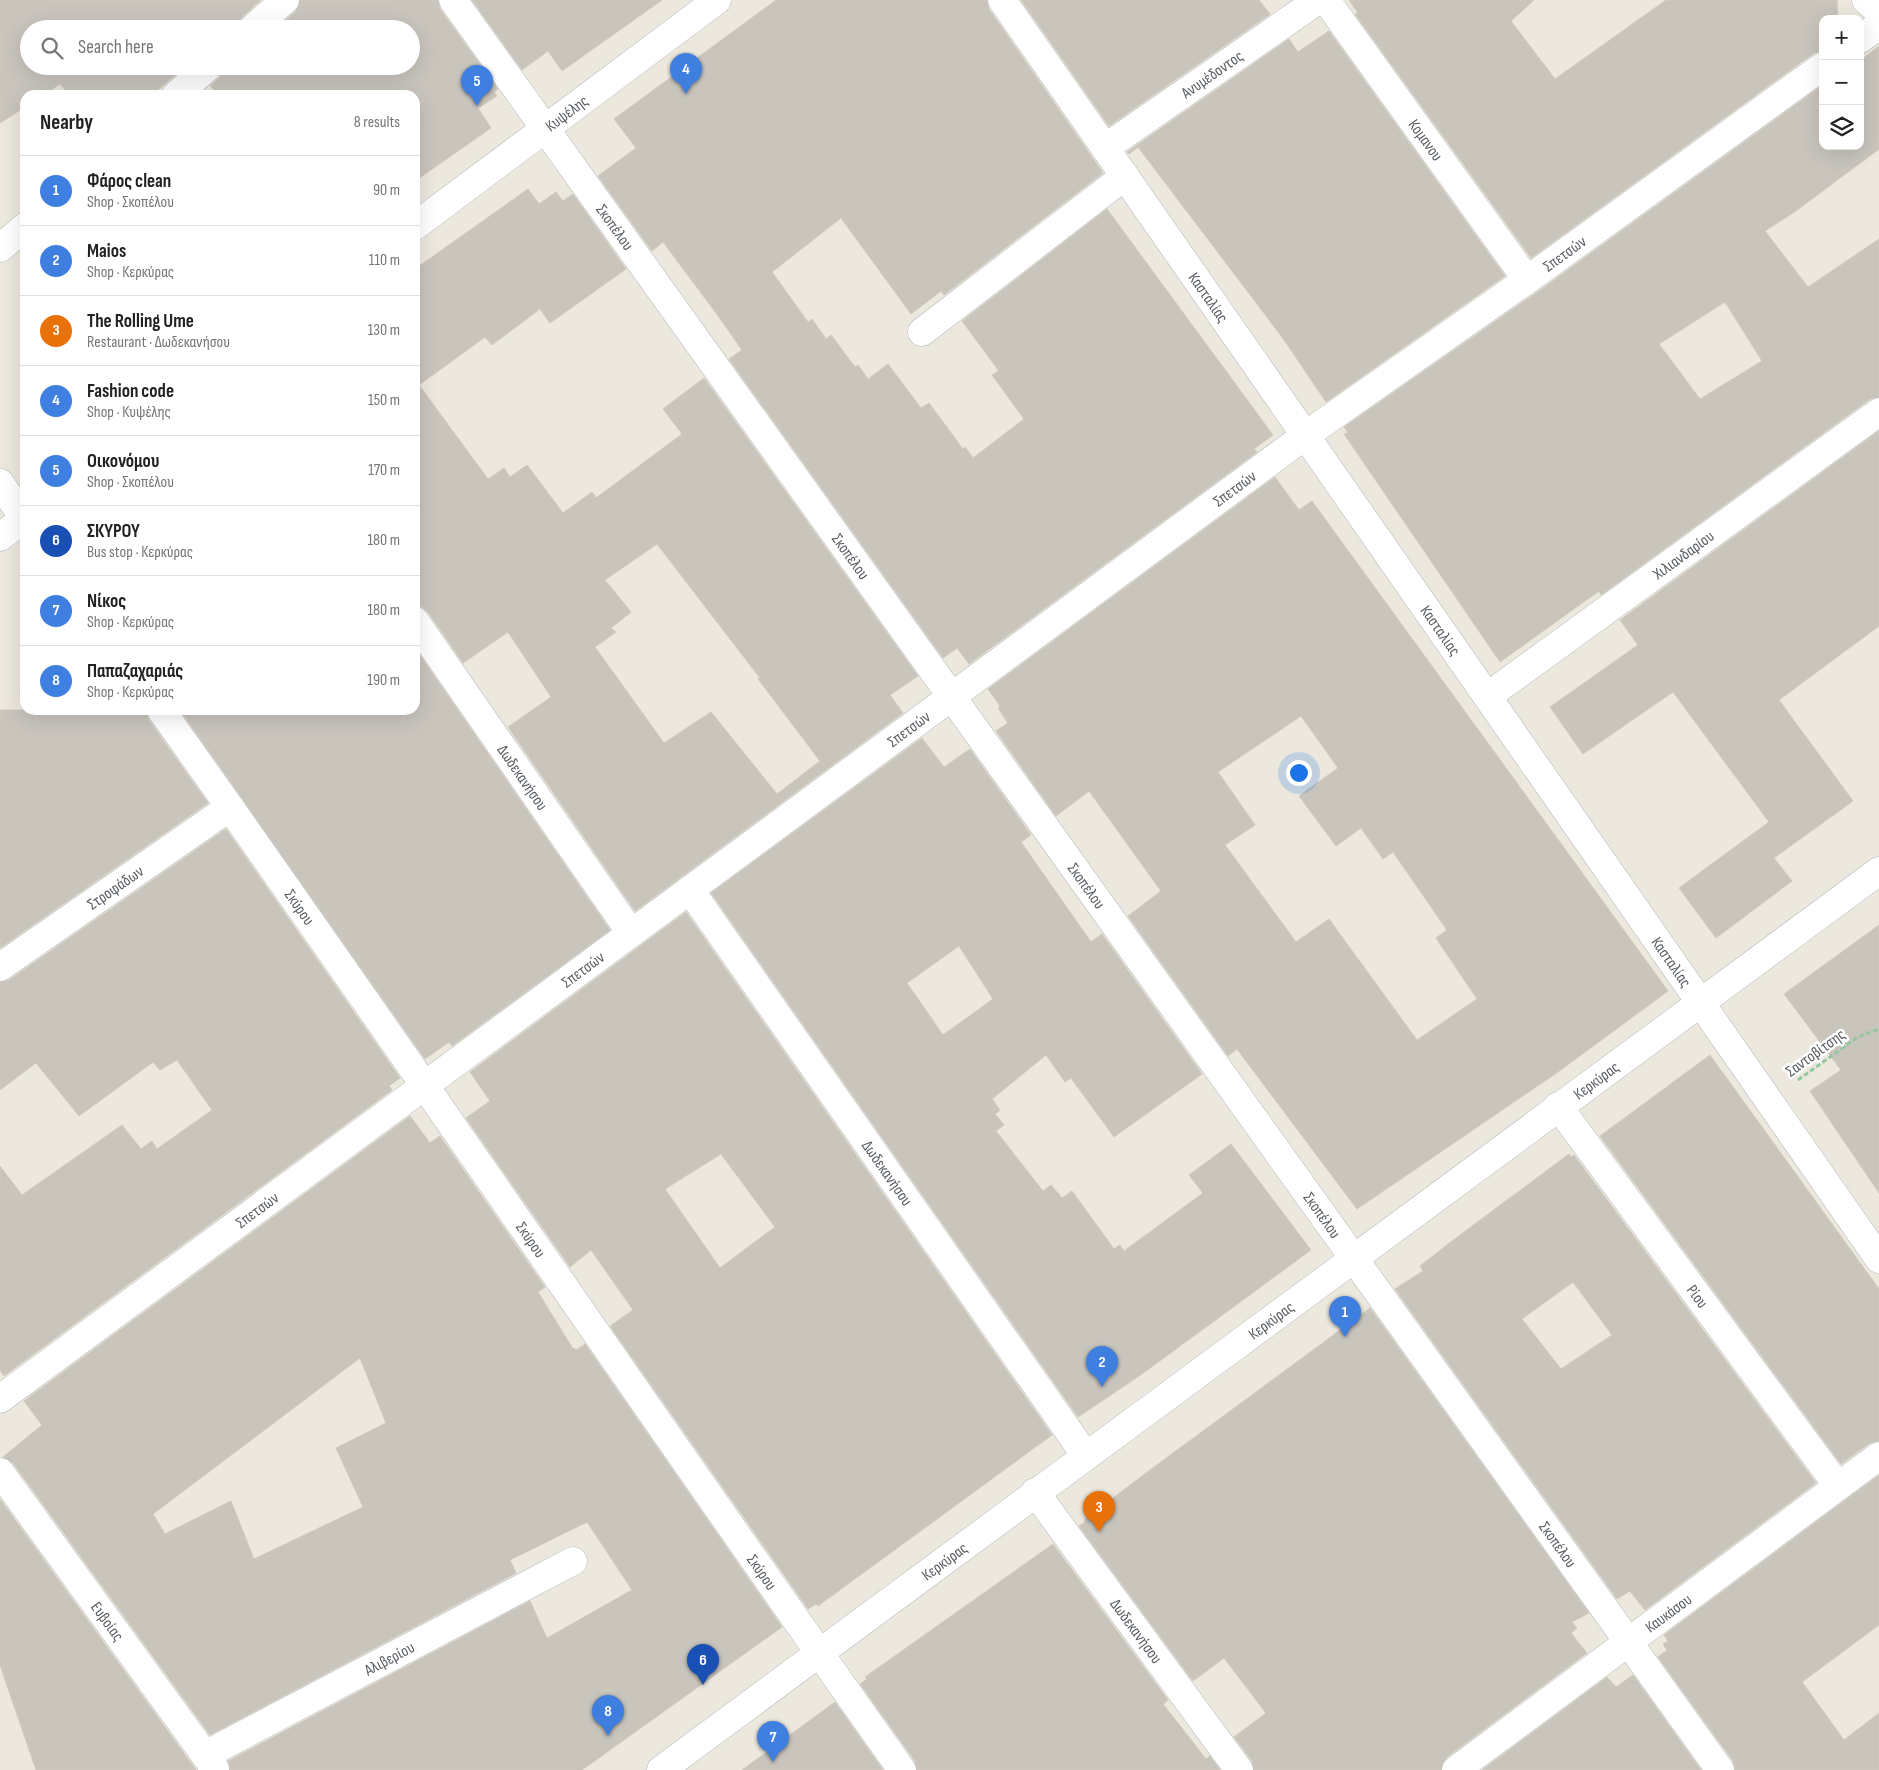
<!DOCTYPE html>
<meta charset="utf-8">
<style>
:root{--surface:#fff;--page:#f6f6f6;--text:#222;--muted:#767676;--line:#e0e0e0;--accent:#f6231a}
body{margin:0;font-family:"Sofia Sans Condensed",sans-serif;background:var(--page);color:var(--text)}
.controls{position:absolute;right:15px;top:15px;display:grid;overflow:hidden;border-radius:10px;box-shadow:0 5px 20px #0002}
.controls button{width:45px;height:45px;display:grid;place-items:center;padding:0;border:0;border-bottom:1px solid var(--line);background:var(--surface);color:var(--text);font:25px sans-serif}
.you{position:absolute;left:1298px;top:772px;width:18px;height:18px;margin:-12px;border:4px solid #fff;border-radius:50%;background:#1a73e8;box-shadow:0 0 0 8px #1a73e833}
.badge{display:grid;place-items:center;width:32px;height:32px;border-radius:50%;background:var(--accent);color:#fff;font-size:16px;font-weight:700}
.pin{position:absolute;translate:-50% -41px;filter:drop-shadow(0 1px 2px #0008)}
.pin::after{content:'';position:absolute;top:26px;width:18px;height:15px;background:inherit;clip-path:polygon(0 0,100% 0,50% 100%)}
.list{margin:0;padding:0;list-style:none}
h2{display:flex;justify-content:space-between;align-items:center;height:65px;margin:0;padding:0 20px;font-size:21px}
h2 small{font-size:16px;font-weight:400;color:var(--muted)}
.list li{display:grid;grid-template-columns:32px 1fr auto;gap:15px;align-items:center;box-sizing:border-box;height:70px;padding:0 20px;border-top:1px solid var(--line)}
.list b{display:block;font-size:19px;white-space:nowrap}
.list p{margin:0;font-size:16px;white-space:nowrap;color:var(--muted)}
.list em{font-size:16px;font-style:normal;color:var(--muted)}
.icon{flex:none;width:28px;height:28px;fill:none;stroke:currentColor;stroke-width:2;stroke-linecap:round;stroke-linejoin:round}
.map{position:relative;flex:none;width:1879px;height:1770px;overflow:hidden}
.search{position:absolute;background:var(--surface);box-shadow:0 5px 20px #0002;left:20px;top:20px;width:400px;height:55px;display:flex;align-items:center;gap:12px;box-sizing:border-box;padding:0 18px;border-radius:28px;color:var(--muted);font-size:19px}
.panel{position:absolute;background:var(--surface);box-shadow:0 5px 20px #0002;left:20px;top:90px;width:400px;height:625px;border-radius:15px}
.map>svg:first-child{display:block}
.building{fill:#c9c5bd;stroke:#d1cabc;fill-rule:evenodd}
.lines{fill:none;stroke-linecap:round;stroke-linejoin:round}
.minor-casing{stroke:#b4b8bd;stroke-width:29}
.path{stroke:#91c89e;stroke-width:3;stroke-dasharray:5 2.5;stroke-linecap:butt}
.minor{stroke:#fff;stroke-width:28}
.labels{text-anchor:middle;stroke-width:5;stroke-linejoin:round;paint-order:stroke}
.street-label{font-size:16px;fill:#575c61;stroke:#fff}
</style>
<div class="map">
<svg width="1879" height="1770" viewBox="0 0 1879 1770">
<rect width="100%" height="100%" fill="#ece8de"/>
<!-- building -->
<g class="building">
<path d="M0,0H261L241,18L237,29H29V66H185L152,95H69L60,84L44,95H25V107L0,123Z"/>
<path d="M300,0H438L440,9L498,89L494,92L497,96L478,108L491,128L415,181V95H219L210,86L220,77L224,66H411V29H276L296,11Z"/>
<path d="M472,0H662L562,71L548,51L522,70Z"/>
<path d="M776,0H987L989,9L1103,173L944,295L941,291L911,314L841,218L772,272L808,322L812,319L826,339L831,335L855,367L858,365L868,379L888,364L921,408L929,403L963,449L965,447L973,458L1024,419L992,375L999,371L962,321L1107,209L1273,435L1254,449L1257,452L969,664L957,648L943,658L729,359L742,350L716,313L663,242L652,251L598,176L636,148L614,119Z"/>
<path d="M1021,0H1259L1270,14L1109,126Z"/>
<path d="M1349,0H1534L1511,21L1555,79L1666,0H1837L1838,19H1823V51L1814,53L1531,258L1355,14L1358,13Z"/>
<path d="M1329,31L1505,276L1326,402L1282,337L1138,147L1129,154L1127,152L1289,39L1298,52Z"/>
<path d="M1879,46V149L1796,211L1765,231L1808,287L1879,239V397L1870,399L1601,595L1599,591L1500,662L1344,434L1348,432L1344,427L1536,293L1823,85V146H1860V61ZM1725,302L1762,361L1700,399L1659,344Z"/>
<path d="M528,189L539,204L556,192L563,201L573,194L626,269L550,323L540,309L492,345L485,337L419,385L488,479L504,468L510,477L527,465L563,513L592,492L596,498L682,434L663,409L704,378L918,676L890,695L903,713L635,911L508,727L551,697L508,632L463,663L428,612L422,607L415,606V269ZM657,544L760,678L758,679L820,761L777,794L711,712L664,743L595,647L616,632L611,628L631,612L605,580Z"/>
<path d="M1879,431V626L1779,700L1853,801L1774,858L1792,881L1716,938L1679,888L1769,822L1673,692L1583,754L1550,707L1638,645L1620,620Z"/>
<path d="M1275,477L1299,510L1312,501L1668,991L1558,1072L1357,1209L1237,1049L1228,1056L1128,916L1161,891L1089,791L1056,816L996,731L1008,723L998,708L1000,706L988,689ZM1301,716L1338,768L1299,796L1336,846L1361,828L1383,859L1393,852L1447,930L1436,938L1477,999L1417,1040L1329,919L1296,942L1225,845L1255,825L1218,772Z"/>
<path d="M415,648L610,930L452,1046L449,1042L425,1059L180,710H415Z"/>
<path d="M0,710H146L148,719L208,803L0,948Z"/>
<path d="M922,738L944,767L970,749L1031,835L1021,842L1091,942L1102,934L1202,1074L1114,1137L1071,1078L1065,1082L1046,1055L992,1099L1000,1110L995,1114L1004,1125L996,1131L1043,1191L1051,1185L1062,1198L1072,1191L1114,1249L1120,1245L1124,1251L1203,1193L1189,1175L1231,1144L1311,1250L1142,1374L1078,1417L711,893ZM959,946L993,999L943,1035L907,983Z"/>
<path d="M226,829L400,1078L389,1086L392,1090L4,1376L0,1370V1166L22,1195L122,1125L141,1149L152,1141L157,1149L212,1110L177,1060L160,1070L153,1062L79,1116L36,1063L0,1090V982L9,980Z"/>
<path d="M686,912L1052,1435L818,1606L816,1604L808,1609L610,1326L633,1310L591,1250L570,1267L466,1118L490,1101L470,1072ZM721,1154L775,1227L720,1268L665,1189Z"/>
<path d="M1879,925V1193L1810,1091L1841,1070L1784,994Z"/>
<path d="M1710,1055L1879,1289V1441L1870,1443L1841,1464L1600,1136Z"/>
<path d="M410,1116L430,1143L440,1136L545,1287L538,1292L573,1349L574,1348L576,1350L585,1344L782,1627L582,1770H230L228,1761L530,1601L547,1638L632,1590L587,1522L510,1560L516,1573L210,1735L13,1463L3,1457L42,1425L24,1401ZM360,1358L386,1423L336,1448L363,1507L254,1559L231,1501L165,1534L153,1514Z"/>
<path d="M1569,1154L1571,1157L1574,1155L1816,1483L1645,1610L1630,1591L1617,1599L1395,1289L1423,1271L1420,1266L1456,1238ZM1573,1282L1612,1335L1561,1369L1522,1319Z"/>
<path d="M1370,1308L1589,1613L1572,1622L1577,1628L1571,1633L1587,1653L1447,1757L1441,1770H1254L1252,1761L1234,1737L1266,1713L1224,1658L1193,1681L1079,1526L1085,1522L1084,1520L1150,1470Z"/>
<path d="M1879,1475V1625L1802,1682L1844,1740L1879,1713V1770H1735L1733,1761L1658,1657L1667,1650L1663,1644L1668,1641L1664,1635Z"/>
<path d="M0,1499L196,1770H36L0,1665Z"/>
<path d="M1053,1544L1168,1700L1163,1704L1206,1759L1210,1756L1220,1770H917L915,1761L860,1684L867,1679L865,1677Z"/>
<path d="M1633,1675L1701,1770H1482L1607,1677L1616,1687Z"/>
<path d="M835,1702L883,1770H742Z"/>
</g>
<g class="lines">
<!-- minor casing -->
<g class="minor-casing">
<g id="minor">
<path id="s1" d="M453,0L1720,1770"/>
<path id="s2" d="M1002,0L1879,1259"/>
<path id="s3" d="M1326,0L1527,280"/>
<path d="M1866,0L1879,11"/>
<path d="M252,29L285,0"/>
<path d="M1860,39L1879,25"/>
<path d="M176,95L209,66"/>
<path id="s4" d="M1105,148L1318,0"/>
<path id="s5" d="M415,226L717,0"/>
<path d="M0,248L25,227"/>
<path d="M922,332L1125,176"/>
<path d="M0,483L25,520"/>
<path d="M0,537L25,518"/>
<path id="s6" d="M415,621L631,933"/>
<path id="s7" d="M1488,696L1879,412"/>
<path id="s8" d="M161,710C411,1061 652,1418 902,1770"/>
<path id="s9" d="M690,890L1086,1456"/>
<path id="s10" d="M0,967L230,807"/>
<path id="s11" d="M1558,1106L1838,1486"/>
<path id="s12" d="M0,1399L1306,435L1527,280L1823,66"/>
<path id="s13" d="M0,1472L215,1769"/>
<path id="s14" d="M1035,1492L1239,1770"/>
<path id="s15" d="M205,1755L573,1561"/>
<path id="s16" d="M661,1770L1879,871"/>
<path id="s17" d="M1456,1770L1879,1456"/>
</g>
</g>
<!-- path -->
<path class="path" d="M1798,1080L1858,1037L1879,1029"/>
<!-- minor -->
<use href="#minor" class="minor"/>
</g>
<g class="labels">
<!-- street labels -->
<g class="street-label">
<text dy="6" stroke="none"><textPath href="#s4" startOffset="130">Ανυμέδοντος</textPath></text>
<text dy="6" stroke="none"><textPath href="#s5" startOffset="189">Κυψέλης</textPath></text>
<text dy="6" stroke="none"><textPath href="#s3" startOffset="172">Κομανου</textPath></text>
<text dy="6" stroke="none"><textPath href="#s1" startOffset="279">Σκοπέλου</textPath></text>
<text dy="6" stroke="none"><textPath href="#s12" startOffset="1939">Σπετσών</textPath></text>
<text dy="6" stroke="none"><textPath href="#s2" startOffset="362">Κασταλίας</textPath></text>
<text dy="6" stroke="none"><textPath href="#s12" startOffset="1534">Σπετσών</textPath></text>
<text dy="6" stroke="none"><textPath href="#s7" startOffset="241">Χιλιανδαρίου</textPath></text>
<text dy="6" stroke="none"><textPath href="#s1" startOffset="684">Σκοπέλου</textPath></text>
<text dy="6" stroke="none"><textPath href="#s2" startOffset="768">Κασταλίας</textPath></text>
<text dy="6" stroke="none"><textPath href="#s12" startOffset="1129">Σπετσών</textPath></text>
<text dy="6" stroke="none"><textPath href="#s6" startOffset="190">Δωδεκανήσου</textPath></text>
<text dy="6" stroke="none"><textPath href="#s1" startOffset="1089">Σκοπέλου</textPath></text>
<text dy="6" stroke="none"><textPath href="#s10" startOffset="140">Στροφάδων</textPath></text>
<text dy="6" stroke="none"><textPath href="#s8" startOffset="241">Σκύρου</textPath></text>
<text dy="6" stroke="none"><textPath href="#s2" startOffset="1172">Κασταλίας</textPath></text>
<text dy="6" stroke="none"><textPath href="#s12" startOffset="724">Σπετσών</textPath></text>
<text transform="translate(1815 1052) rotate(-36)" y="6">Σαντοβίτσης</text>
<text dy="6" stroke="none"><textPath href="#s16" startOffset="1162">Κερκύρας</textPath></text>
<text dy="6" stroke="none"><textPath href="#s9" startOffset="345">Δωδεκανήσου</textPath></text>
<text dy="6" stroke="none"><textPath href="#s12" startOffset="319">Σπετσών</textPath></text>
<text dy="6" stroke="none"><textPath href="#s1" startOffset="1494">Σκοπέλου</textPath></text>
<text dy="6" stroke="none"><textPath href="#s8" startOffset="646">Σκύρου</textPath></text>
<text dy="6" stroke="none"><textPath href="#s11" startOffset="236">Ρίου</textPath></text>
<text dy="6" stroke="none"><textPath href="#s16" startOffset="758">Κερκύρας</textPath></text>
<text dy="6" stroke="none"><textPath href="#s1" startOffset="1899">Σκοπέλου</textPath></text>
<text dy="6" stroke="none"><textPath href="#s16" startOffset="352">Κερκύρας</textPath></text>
<text dy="6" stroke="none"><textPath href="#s8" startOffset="1051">Σκύρου</textPath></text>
<text dy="6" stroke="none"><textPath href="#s17" startOffset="264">Καυκάσου</textPath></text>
<text dy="6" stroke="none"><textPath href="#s13" startOffset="184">Ευβοίας</textPath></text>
<text dy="6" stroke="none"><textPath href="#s14" startOffset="172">Δωδεκανήσου</textPath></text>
<text dy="6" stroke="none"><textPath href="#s15" startOffset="208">Αλιβερίου</textPath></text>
</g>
</g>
</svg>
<div class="controls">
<button>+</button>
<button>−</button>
<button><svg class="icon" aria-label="layers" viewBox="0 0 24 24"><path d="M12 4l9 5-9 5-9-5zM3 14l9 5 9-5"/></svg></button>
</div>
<div class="you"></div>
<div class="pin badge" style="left:1345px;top:1337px;background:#3f7fe0">1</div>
<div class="pin badge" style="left:1102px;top:1387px;background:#3f7fe0">2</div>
<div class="pin badge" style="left:1099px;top:1532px;background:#e8710a">3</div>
<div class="pin badge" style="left:686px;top:94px;background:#3f7fe0">4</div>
<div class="pin badge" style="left:477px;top:106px;background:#3f7fe0">5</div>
<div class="pin badge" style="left:703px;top:1685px;background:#1a4fb4">6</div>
<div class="pin badge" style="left:773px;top:1762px;background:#3f7fe0">7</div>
<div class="pin badge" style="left:608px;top:1736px;background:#3f7fe0">8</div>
<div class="search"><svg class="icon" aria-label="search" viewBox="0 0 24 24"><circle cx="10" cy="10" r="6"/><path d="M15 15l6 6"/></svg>Search here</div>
<section class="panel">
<h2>Nearby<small>8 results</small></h2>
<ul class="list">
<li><span class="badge" style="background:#3f7fe0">1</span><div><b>Φάρος clean</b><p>Shop · Σκοπέλου</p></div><em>90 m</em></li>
<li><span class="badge" style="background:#3f7fe0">2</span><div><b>Maios</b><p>Shop · Κερκύρας</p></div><em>110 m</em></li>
<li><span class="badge" style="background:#e8710a">3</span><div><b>The Rolling Ume</b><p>Restaurant · Δωδεκανήσου</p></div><em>130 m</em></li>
<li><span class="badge" style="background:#3f7fe0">4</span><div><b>Fashion code</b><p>Shop · Κυψέλης</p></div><em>150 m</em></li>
<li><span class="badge" style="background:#3f7fe0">5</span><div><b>Οικονόμου</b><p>Shop · Σκοπέλου</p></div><em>170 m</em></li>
<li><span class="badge" style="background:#1a4fb4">6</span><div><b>ΣΚΥΡΟΥ</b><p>Bus stop · Κερκύρας</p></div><em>180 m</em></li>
<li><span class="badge" style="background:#3f7fe0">7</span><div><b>Νίκος</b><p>Shop · Κερκύρας</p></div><em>180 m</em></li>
<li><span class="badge" style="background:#3f7fe0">8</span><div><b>Παπαζαχαριάς</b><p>Shop · Κερκύρας</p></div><em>190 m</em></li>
</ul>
</section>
</div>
